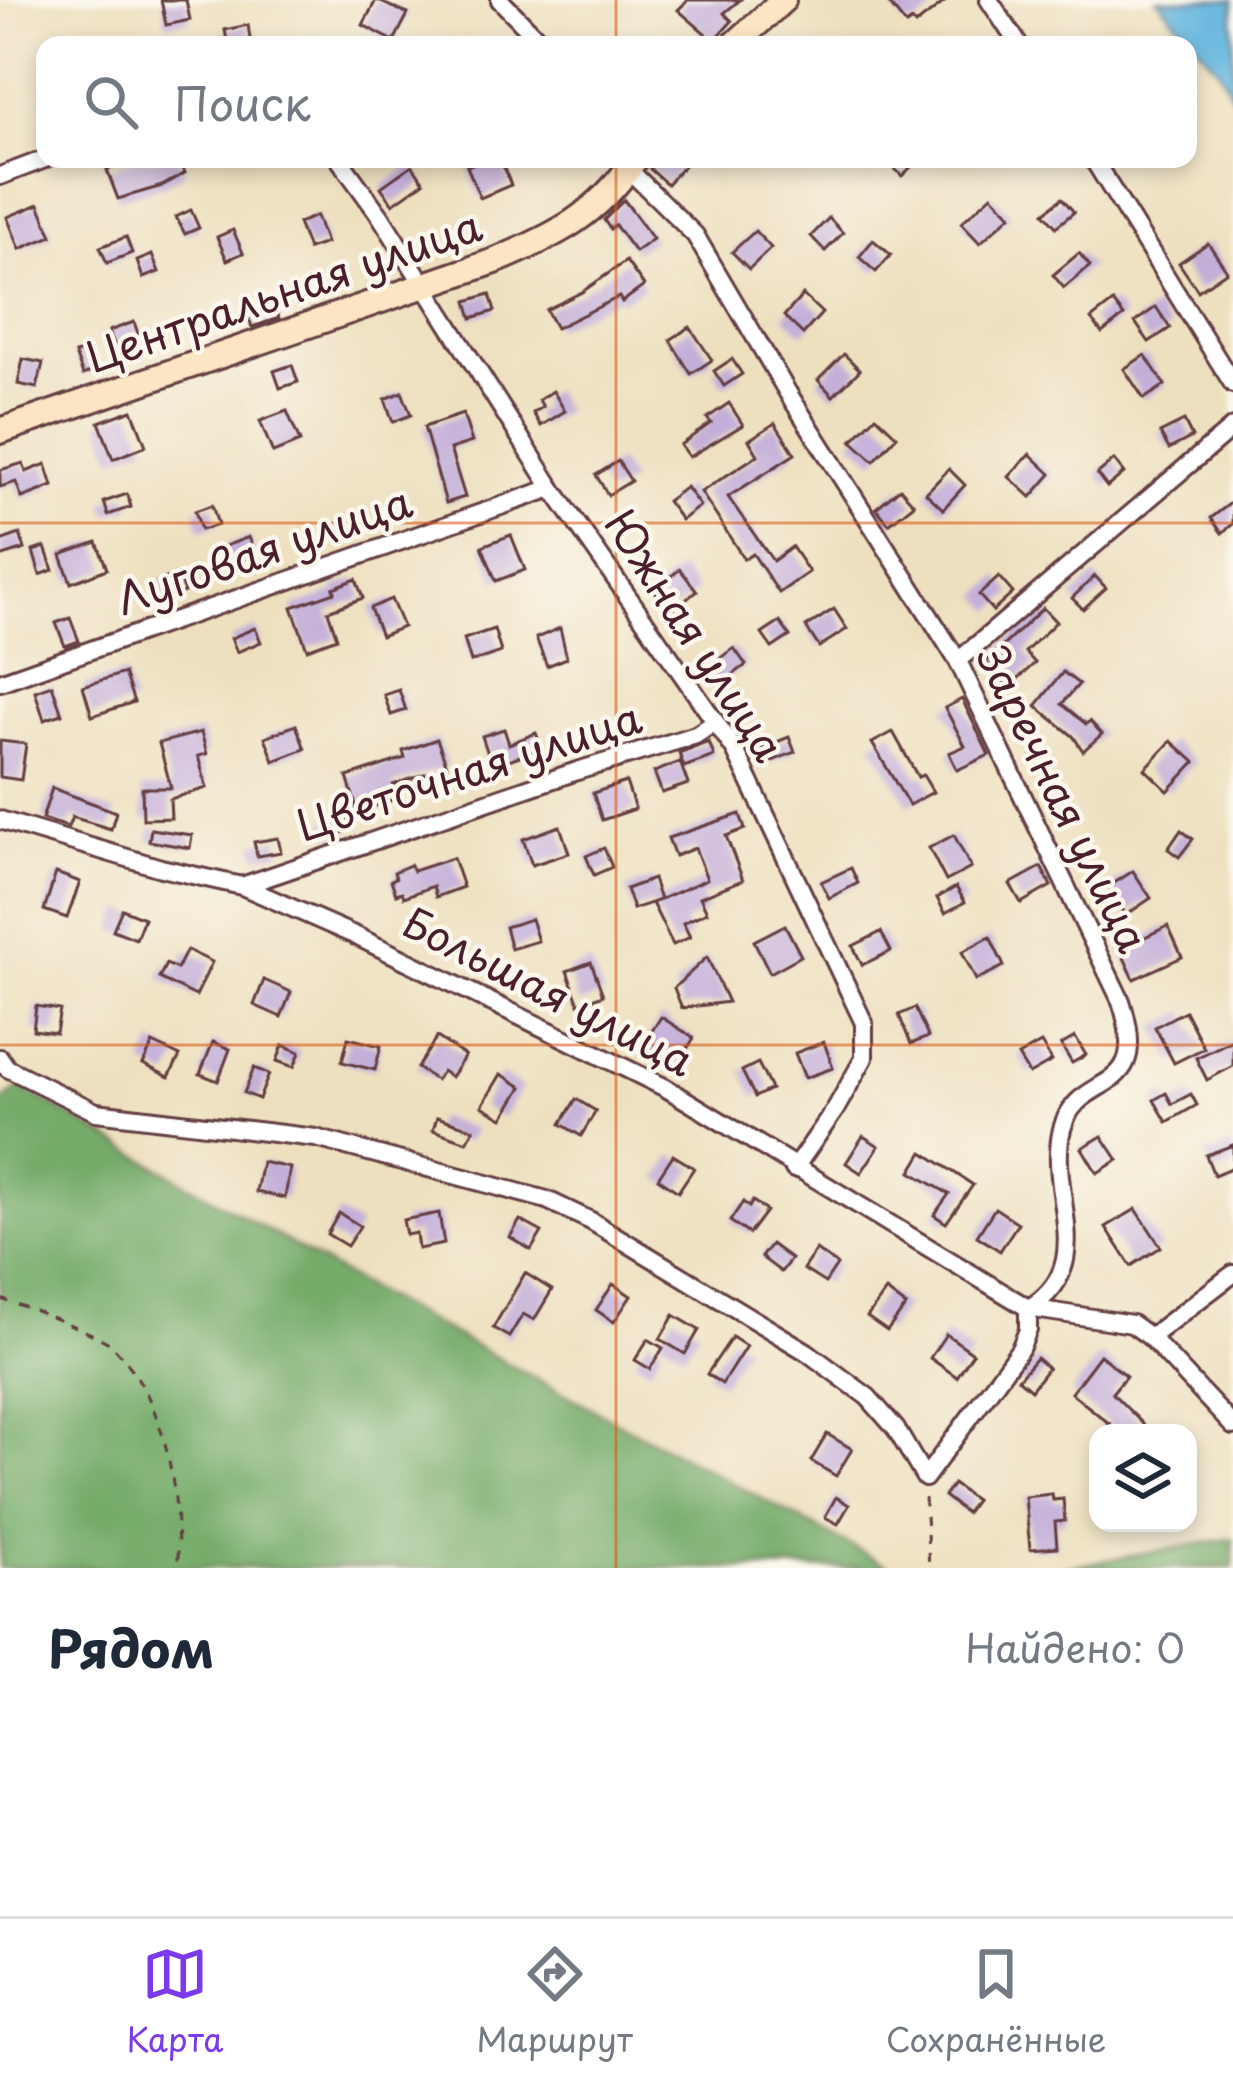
<!DOCTYPE html>
<html lang="ru">
<meta charset="utf-8">
<style>
:root{--surface:#fff;--page:#f6f6f7;--text:#1f2937;--muted:#747a83;--line:#e0e1e3;--accent:#7c3aed}
body{margin:0;font-family:"Playpen Sans",sans-serif;background:var(--page);color:var(--text)}
.controls{position:absolute;right:36px;bottom:36px;display:grid;overflow:hidden;border-radius:24px;box-shadow:0 6px 18px #0003}
.controls button{width:108px;height:108px;display:grid;place-items:center;padding:0;border:0;border-bottom:3px solid var(--line);background:var(--surface);color:var(--text);font:60px sans-serif}
.list{margin:0;padding:0;list-style:none}
h2{display:flex;justify-content:space-between;align-items:center;height:156px;margin:0;padding:0 48px;font-size:51px}
h2 small{font-size:39px;font-weight:400;color:var(--muted)}
.icon{flex:none;width:66px;height:66px;fill:none;stroke:currentColor;stroke-width:2;stroke-linecap:round;stroke-linejoin:round}
.map{position:relative;flex:none;width:1233px;height:1568px;overflow:hidden}
.search{position:absolute;background:var(--surface);box-shadow:0 6px 18px #0003;left:36px;right:36px;top:36px;height:132px;display:flex;align-items:center;gap:30px;box-sizing:border-box;padding:0 42px;border-radius:24px;color:var(--muted);font-size:45px}
.sheet{height:348px;background:var(--surface)}
nav{display:flex;justify-content:space-around;align-items:center;box-sizing:border-box;height:168px;border-top:3px solid var(--line);background:var(--surface);font-size:33px;color:var(--muted)}
nav a{display:grid;justify-items:center;gap:6px}
nav .on{color:var(--accent)}
.map>svg:first-child{display:block}
.forest{fill:#76ac6a;stroke:#60664a;stroke-width:3}
.water{fill:#62b5de;stroke:#566a84;stroke-width:3}
.building{fill:#c4afd9}
.lines{fill:none;stroke-linecap:round;stroke-linejoin:round}
.street-casing{stroke:#633c41;stroke-width:22}
.secondary-casing{stroke:#633c41;stroke-width:30}
.path{stroke:#633c41;stroke-width:3;stroke-dasharray:9 9;stroke-linecap:butt}
.street{stroke:#fff;stroke-width:16}
.secondary{stroke:#fce5c4;stroke-width:24}
.grid{fill:none;stroke:#d8530f;stroke-width:3;stroke-opacity:0.55}
.labels{text-anchor:middle;stroke-width:9;stroke-linejoin:round;paint-order:stroke}
.street-label{font-size:42px;fill:#4a1f2b;stroke:#fbf7ec}
</style>
<div class="map">
<svg width="1233" height="1568" viewBox="0 0 1233 1568">
<rect width="100%" height="100%" fill="#fbf7ec"/>
<filter id="ink" filterUnits="userSpaceOnUse"><feTurbulence type="fractalNoise" baseFrequency=".00833" numOctaves="2"/><feDisplacementMap in="SourceGraphic" scale="24" xChannelSelector="R" yChannelSelector="G"/><feConvolveMatrix kernelMatrix="1 2 1 2 8 2 1 2 1" color-interpolation-filters="sRGB"/></filter>
<filter id="wash" filterUnits="userSpaceOnUse"><feTurbulence type="fractalNoise" baseFrequency=".004" numOctaves="4" result="noise"/><feDisplacementMap in="SourceGraphic" scale="48" xChannelSelector="R" yChannelSelector="G"/><feGaussianBlur stdDeviation="2.7" result="paint"/><feColorMatrix in="noise" values="0 0 0 0 0 0 0 0 0 0 0 0 0 0 0 0 0 1.4 0 .05"/><feComposite in="paint" operator="in"/></filter>
<g filter="url(#wash)">
<rect width="100%" height="100%" fill="#eee0bf"/>
<!-- forest -->
<g class="forest">
<path d="M20,1087L377,1294L892,1568H0V1103Z"/>
<path d="M1233,1538V1568H1062Z"/>
</g>
<!-- water -->
<path class="water" d="M1158,0H1233V98L1220,71Z"/>
<g id="blocks">
<!-- building -->
<g class="building">
<path d="M161,0H186L190,20L166,25Z"/>
<path d="M376,0L408,14L394,41L363,25Z"/>
<path d="M688,0H740L724,13L732,21L714,41L678,10Z"/>
<path d="M886,0H947L915,25L912,21L906,25Z"/>
<path d="M248,25L251,45H228L225,30Z"/>
<path d="M136,159H178L185,173L162,186L118,199L107,170Z"/>
<path d="M485,159H500L511,185L480,198L467,166Z"/>
<path d="M659,159H690L667,184L650,169Z"/>
<path d="M885,159H919L902,176Z"/>
<path d="M412,165L424,182L393,204L381,187Z"/>
<path d="M992,195L1011,215L980,243L961,223Z"/>
<path d="M1062,198L1074,212L1056,227L1044,213Z"/>
<path d="M624,200L653,239L635,252L615,225L610,229L604,220Z"/>
<path d="M39,204L52,236L20,249L7,217Z"/>
<path d="M191,210L199,228L185,234L176,217Z"/>
<path d="M316,216L326,243L308,249L298,223Z"/>
<path d="M829,218L843,233L825,251L811,236Z"/>
<path d="M233,230L243,253L227,260L217,237Z"/>
<path d="M755,231L771,248L749,269L732,252Z"/>
<path d="M126,237L132,253L107,263L100,247Z"/>
<path d="M873,240L891,255L876,272L859,257Z"/>
<path d="M1208,243L1227,271L1198,291L1179,263Z"/>
<path d="M1079,253L1090,266L1064,288L1053,275Z"/>
<path d="M152,255L159,272L143,278L137,261Z"/>
<path d="M626,261L644,286L622,302L619,297L556,328L546,310L582,292Z"/>
<path d="M490,294L495,311L472,318L467,301Z"/>
<path d="M803,295L822,313L803,334L784,316Z"/>
<path d="M1113,302L1124,316L1102,333L1091,319Z"/>
<path d="M275,306L279,318L252,327L248,316Z"/>
<path d="M1156,307L1170,328L1149,342L1135,322Z"/>
<path d="M134,322L140,339L115,347L109,331Z"/>
<path d="M690,327L712,360L691,374L670,340Z"/>
<path d="M88,350L96,370L83,375L75,354Z"/>
<path d="M844,354L860,370L833,396L818,380Z"/>
<path d="M1145,355L1165,385L1144,399L1124,369Z"/>
<path d="M23,359L43,363L37,388L18,384Z"/>
<path d="M732,359L742,374L724,386L714,371Z"/>
<path d="M292,365L298,382L280,388L274,371Z"/>
<path d="M553,391L565,411L541,426L533,413L543,407L539,400Z"/>
<path d="M402,392L411,415L393,422L385,399Z"/>
<path d="M729,403L743,425L689,457L680,445L711,423L707,418Z"/>
<path d="M132,410L146,446L113,459L99,422Z"/>
<path d="M287,411L300,442L273,453L260,421Z"/>
<path d="M463,414L472,442L450,449L465,497L446,503L424,427Z"/>
<path d="M876,416L897,436L874,461L852,441Z"/>
<path d="M1184,421L1192,437L1169,449L1160,433Z"/>
<path d="M775,423L795,454L728,497L773,561L792,547L809,572L779,593L753,554L744,559L701,492L758,455L749,440Z"/>
<path d="M1030,454L1051,474L1031,497L1009,477Z"/>
<path d="M1114,460L1124,473L1107,487L1097,474Z"/>
<path d="M618,461L631,481L608,495L596,475Z"/>
<path d="M23,463L26,472L46,464L53,486L22,498L16,482L0,487V470Z"/>
<path d="M949,469L965,485L943,509L926,493Z"/>
<path d="M686,487L700,506L681,520L667,501Z"/>
<path d="M900,488L914,504L889,524L876,508Z"/>
<path d="M127,494L131,507L108,515L104,502Z"/>
<path d="M1233,501V524L1222,533L1211,518Z"/>
<path d="M212,505L218,525L201,530L195,511Z"/>
<path d="M20,534L25,549L0,557V541Z"/>
<path d="M511,535L525,570L496,581L482,546Z"/>
<path d="M249,537L256,555L232,564L225,546Z"/>
<path d="M97,542L107,569L71,583L61,555Z"/>
<path d="M45,547L53,570L40,575L33,551Z"/>
<path d="M680,569L697,591L671,611L654,590Z"/>
<path d="M178,574L184,592L166,599L160,580Z"/>
<path d="M1095,576L1106,588L1083,609L1072,598Z"/>
<path d="M999,577L1013,593L993,611L979,595Z"/>
<path d="M356,579L363,598L328,611L337,638L307,649L292,607L335,592L333,588Z"/>
<path d="M391,599L403,627L381,636L370,608Z"/>
<path d="M1043,608L1056,622L1025,652L1035,663L1009,687L986,662Z"/>
<path d="M834,609L847,629L819,647L806,627Z"/>
<path d="M70,618L79,641L65,646L56,623Z"/>
<path d="M780,622L790,636L772,648L762,634Z"/>
<path d="M255,628L261,642L237,652L231,638Z"/>
<path d="M560,628L567,658L547,666L536,638Z"/>
<path d="M494,629L501,652L471,662L464,639Z"/>
<path d="M734,648L746,665L718,686L705,669Z"/>
<path d="M1063,672L1079,684L1062,704L1086,724L1090,721L1102,734L1083,751L1073,736L1036,706Z"/>
<path d="M124,673L134,702L92,716L83,686Z"/>
<path d="M52,685L62,714L44,720L35,691Z"/>
<path d="M399,690L406,710L391,715L384,695Z"/>
<path d="M962,699L989,755L957,770L949,753L965,746L945,708Z"/>
<path d="M296,725L305,749L274,761L265,737Z"/>
<path d="M504,729L509,744L536,733L542,748L492,766L482,736Z"/>
<path d="M201,732L207,754L198,756L207,788L170,799L171,818L143,819L142,788H171L159,743Z"/>
<path d="M893,732L918,777L923,775L933,792L909,805L872,743Z"/>
<path d="M789,737L795,752L765,764L759,749Z"/>
<path d="M437,739L447,766L393,785L398,798L358,812L347,777L405,758L403,751Z"/>
<path d="M0,741L26,744L21,780L0,777Z"/>
<path d="M1171,741L1195,762L1168,791L1145,769Z"/>
<path d="M709,742L714,756L684,767L679,753Z"/>
<path d="M680,762L688,784L662,793L654,772Z"/>
<path d="M626,782L635,809L602,820L593,793Z"/>
<path d="M52,788L116,812L111,829L72,817L68,827L42,819Z"/>
<path d="M347,814L352,829L330,837L324,822Z"/>
<path d="M740,814L745,829L726,836L743,880L700,897L707,912L683,923L690,937L673,945L652,903L707,879L695,848L675,856L668,838Z"/>
<path d="M560,826L569,853L532,865L523,839Z"/>
<path d="M151,829L192,835L190,848L149,841Z"/>
<path d="M1181,830L1193,839L1179,857L1168,849Z"/>
<path d="M954,835L971,868L946,881L929,848Z"/>
<path d="M278,838L281,852L257,856L254,842Z"/>
<path d="M604,848L612,867L594,875L586,856Z"/>
<path d="M453,858L463,887L436,897L433,886L404,897L402,892L396,894L391,880L396,878L394,872L410,865L413,871Z"/>
<path d="M1041,867L1051,886L1021,903L1010,884Z"/>
<path d="M851,868L858,883L829,898L821,882Z"/>
<path d="M1133,871L1151,898L1126,915L1108,887Z"/>
<path d="M56,873L80,882L67,918L44,910Z"/>
<path d="M653,879L660,900L633,909L626,889Z"/>
<path d="M956,887L965,902L945,913L937,898Z"/>
<path d="M122,909L144,918L136,939L113,930Z"/>
<path d="M531,919L538,941L511,949L505,927Z"/>
<path d="M785,925L801,956L770,973L754,941Z"/>
<path d="M1168,926L1182,957L1134,979L1120,949Z"/>
<path d="M881,932L891,951L862,965L853,946Z"/>
<path d="M990,937L1004,966L976,980L962,952Z"/>
<path d="M187,950L212,962L196,996L159,978L166,964L177,969Z"/>
<path d="M707,957L728,1002L682,1008L674,988Z"/>
<path d="M591,962L603,995L579,1004L567,971Z"/>
<path d="M264,980L291,992L281,1017L254,1005Z"/>
<path d="M36,1006L60,1010L56,1033L33,1030Z"/>
<path d="M915,1008L928,1037L911,1044L899,1015Z"/>
<path d="M1185,1011L1204,1048L1174,1063L1155,1027Z"/>
<path d="M661,1017L694,1038L674,1069L641,1048Z"/>
<path d="M437,1037L465,1056L451,1077L442,1071L436,1080L417,1068Z"/>
<path d="M1075,1037L1086,1055L1072,1063L1061,1045Z"/>
<path d="M348,1038L381,1046L375,1070L342,1062Z"/>
<path d="M1233,1040V1066L1207,1080L1196,1058Z"/>
<path d="M213,1042L230,1049L218,1081L200,1074Z"/>
<path d="M824,1042L833,1068L805,1078L795,1053Z"/>
<path d="M153,1043L180,1056L169,1077L143,1064Z"/>
<path d="M1041,1043L1052,1061L1029,1074L1018,1056Z"/>
<path d="M283,1045L300,1052L294,1067L277,1061Z"/>
<path d="M758,1063L771,1089L755,1097L742,1071Z"/>
<path d="M254,1068L269,1074L259,1099L244,1093Z"/>
<path d="M501,1074L522,1087L503,1118L482,1106Z"/>
<path d="M1166,1093L1172,1104L1191,1094L1197,1105L1167,1122L1154,1100Z"/>
<path d="M576,1099L596,1111L581,1136L561,1124Z"/>
<path d="M437,1117L474,1129L467,1142L433,1130Z"/>
<path d="M863,1136L879,1146L861,1173L846,1163Z"/>
<path d="M1102,1136L1118,1160L1097,1173L1082,1148Z"/>
<path d="M1233,1145V1167L1214,1175L1206,1155Z"/>
<path d="M923,1152L973,1185L946,1223L934,1215L949,1194L911,1172Z"/>
<path d="M673,1155L694,1168L678,1192L658,1178Z"/>
<path d="M262,1162L290,1168L285,1198L256,1192Z"/>
<path d="M753,1201L766,1211L749,1234L730,1221L743,1202L749,1207Z"/>
<path d="M995,1208L1018,1223L1000,1251L977,1236Z"/>
<path d="M1136,1209L1161,1247L1131,1266L1106,1227Z"/>
<path d="M339,1213L360,1226L347,1246L327,1234Z"/>
<path d="M439,1213L444,1244L418,1249L416,1233L406,1235L403,1220Z"/>
<path d="M520,1220L542,1232L531,1250L510,1237Z"/>
<path d="M771,1244L791,1259L781,1272L761,1257Z"/>
<path d="M816,1250L837,1265L825,1283L803,1269Z"/>
<path d="M525,1273L552,1290L534,1320L523,1314L509,1337L493,1328Z"/>
<path d="M613,1284L631,1296L614,1322L596,1310Z"/>
<path d="M886,1291L906,1306L887,1331L867,1317Z"/>
<path d="M674,1315L699,1330L685,1354L660,1339Z"/>
<path d="M946,1334L973,1353L957,1377L930,1358Z"/>
<path d="M732,1337L746,1346L722,1384L707,1374Z"/>
<path d="M648,1339L663,1348L650,1369L635,1360Z"/>
<path d="M1100,1355L1126,1376L1112,1393L1144,1425L1136,1433H1101L1110,1424L1071,1393Z"/>
<path d="M1036,1358L1048,1368L1031,1390L1018,1379Z"/>
<path d="M827,1434L852,1449L836,1476L811,1461Z"/>
<path d="M953,1484L975,1500L966,1513L944,1496Z"/>
<path d="M1052,1494L1053,1500L1063,1499L1065,1521L1055,1522L1057,1547L1030,1549L1025,1497Z"/>
<path d="M836,1497L849,1505L838,1524L825,1517Z"/>
</g>
</g>
</g>
<g filter="url(#ink)">
<use href="#blocks" fill-opacity="0" stroke="#633c41" stroke-width="3"/>
<g class="lines">
<!-- street casing -->
<g class="street-casing">
<g id="street">
<path d="M500,0L544,45"/>
<path d="M989,0L1019,45"/>
<path d="M339,159L381,217L552,488L735,750L864,1023V1058L835,1110L794,1169"/>
<path d="M1093,159L1233,384"/>
<path d="M628,169L695,235L788,393L958,661L1121,1001C1154,1102 1078,1068 1062,1129C1046,1193 1100,1265 1029,1308"/>
<path d="M0,176L45,159"/>
<path d="M958,661L1233,427"/>
<path d="M0,682L552,488"/>
<path d="M0,820L161,868L242,886L354,935L666,1088L1028,1308L1132,1324L1150,1337L1233,1426"/>
<path d="M242,886L577,771L696,735L715,722"/>
<path d="M0,1058L7,1068L96,1112L316,1138L547,1200L591,1221L807,1352L868,1397L896,1429L925,1478L1020,1349L1028,1330V1308"/>
<path d="M1150,1337L1233,1274"/>
</g>
</g>
<!-- secondary casing -->
<g class="secondary-casing">
<g id="secondary">
<path d="M734,45L783,0"/>
<path d="M0,431L495,261C555,236 598,215 635,159"/>
</g>
</g>
<!-- path -->
<g class="path">
<path d="M0,1299C17,1303 100,1335 110,1344C168,1398 179,1494 178,1568"/>
<path d="M925,1498L929,1568"/>
</g>
<!-- street -->
<use href="#street" class="street"/>
<!-- secondary -->
<use href="#secondary" class="secondary"/>
</g>
</g>
<!-- grid -->
<path class="grid" d="M616,0V45M616,159V1568M0,523H1233M0,1045H1233"/>
<g class="labels">
<!-- street labels -->
<g class="street-label">
<text transform="translate(284 292) rotate(-19)" y="15">Центральная улица</text>
<text transform="translate(264 551) rotate(-19)" y="15">Луговая улица</text>
<text transform="translate(694 636) rotate(57)" y="15">Южная улица</text>
<text transform="translate(469 772) rotate(-18)" y="15">Цветочная улица</text>
<text transform="translate(1062 799) rotate(64)" y="15">Заречная улица</text>
<text transform="translate(548 992) rotate(27)" y="15">Большая улица</text>
</g>
</g>
</svg>
<div class="controls">
<button><svg class="icon" aria-label="layers" viewBox="0 0 24 24"><path d="M12 4l9 5-9 5-9-5zM3 14l9 5 9-5"/></svg></button>
</div>
<div class="search"><svg class="icon" aria-label="search" viewBox="0 0 24 24"><circle cx="10" cy="10" r="6"/><path d="M15 15l6 6"/></svg>Поиск</div>
</div>
<section class="sheet">
<h2>Рядом<small>Найдено: 0</small></h2>
<ul class="list">
</ul>
</section>
<nav>
<a class="on"><svg class="icon" aria-label="map" viewBox="0 0 24 24"><path d="M3 6l6-2 6 2 6-2v14l-6 2-6-2-6 2zM9 4v14M15 6v14"/></svg>Карта</a>
<a><svg class="icon" aria-label="directions" viewBox="0 0 24 24"><path d="M12 3l9 9-9 9-9-9zM9 14v-3h6M13 9l2 2-2 2"/></svg>Маршрут</a>
<a><svg class="icon" aria-label="saved" viewBox="0 0 24 24"><path d="M7 4h10v16l-5-4-5 4z"/></svg>Сохранённые</a>
</nav>
